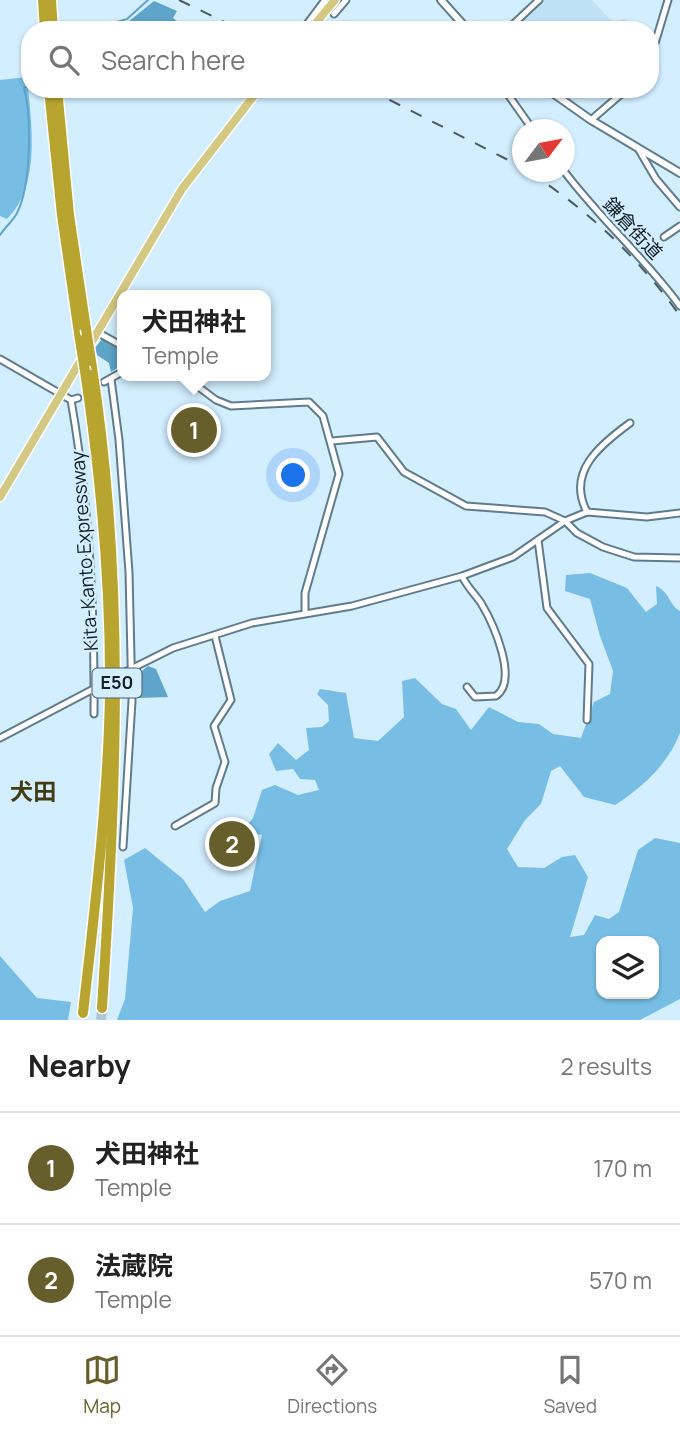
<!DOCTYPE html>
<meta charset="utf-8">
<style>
:root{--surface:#fff;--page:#f2f2f2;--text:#222;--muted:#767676;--line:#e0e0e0;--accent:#675f2b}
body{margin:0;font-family:Manrope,"Noto Sans JP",sans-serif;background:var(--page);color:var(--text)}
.controls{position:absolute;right:21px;bottom:21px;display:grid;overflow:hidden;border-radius:14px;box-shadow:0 2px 5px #0004}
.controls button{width:63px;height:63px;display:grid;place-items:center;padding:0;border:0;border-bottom:2px solid var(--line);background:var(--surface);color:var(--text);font:35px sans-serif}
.compass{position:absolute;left:512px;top:119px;width:63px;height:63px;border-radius:50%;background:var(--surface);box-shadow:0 2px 5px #0004;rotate:58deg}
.you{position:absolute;left:294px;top:476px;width:24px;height:24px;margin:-18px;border:5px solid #fff;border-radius:50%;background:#1a73e8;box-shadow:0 0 0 10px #1a73e833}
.badge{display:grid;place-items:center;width:46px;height:46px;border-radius:50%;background:var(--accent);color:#fff;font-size:23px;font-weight:700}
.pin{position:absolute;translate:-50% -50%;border:4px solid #fff;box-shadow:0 2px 7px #0006}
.popup{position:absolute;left:117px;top:290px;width:154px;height:91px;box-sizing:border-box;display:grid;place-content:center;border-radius:14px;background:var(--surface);filter:drop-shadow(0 2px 5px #0005);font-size:23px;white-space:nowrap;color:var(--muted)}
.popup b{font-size:26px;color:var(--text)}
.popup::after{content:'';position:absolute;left:50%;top:100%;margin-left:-14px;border:14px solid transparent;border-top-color:var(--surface)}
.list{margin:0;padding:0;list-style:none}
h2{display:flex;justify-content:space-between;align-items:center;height:91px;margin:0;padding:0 28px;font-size:30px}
h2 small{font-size:23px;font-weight:400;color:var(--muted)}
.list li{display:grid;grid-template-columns:46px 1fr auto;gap:21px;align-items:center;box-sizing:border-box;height:112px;padding:0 28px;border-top:2px solid var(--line)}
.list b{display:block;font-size:26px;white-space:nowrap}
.list p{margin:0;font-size:23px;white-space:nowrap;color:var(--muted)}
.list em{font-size:23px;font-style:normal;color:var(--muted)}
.icon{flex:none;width:38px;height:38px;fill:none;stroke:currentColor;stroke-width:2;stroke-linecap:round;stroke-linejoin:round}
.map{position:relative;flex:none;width:680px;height:1020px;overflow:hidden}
.search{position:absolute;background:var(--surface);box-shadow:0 2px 5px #0004;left:21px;right:21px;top:21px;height:77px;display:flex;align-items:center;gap:18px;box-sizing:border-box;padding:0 24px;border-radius:28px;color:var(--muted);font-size:26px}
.sheet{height:315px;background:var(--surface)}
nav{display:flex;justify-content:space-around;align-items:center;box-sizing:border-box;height:98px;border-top:2px solid var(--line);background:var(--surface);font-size:19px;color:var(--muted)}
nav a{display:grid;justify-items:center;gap:4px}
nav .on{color:var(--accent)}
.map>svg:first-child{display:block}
.built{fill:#bee1f6}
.forest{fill:#78bee4;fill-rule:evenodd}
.water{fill:#5fa4c9}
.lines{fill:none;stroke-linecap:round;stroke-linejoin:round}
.stream{stroke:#5fa4c9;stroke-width:2}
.motorway-tunnel{stroke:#acc5d3;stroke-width:10;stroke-dasharray:10 5;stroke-linecap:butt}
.minor-casing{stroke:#617b8a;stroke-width:9}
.tertiary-casing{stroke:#617b8a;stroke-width:10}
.primary-casing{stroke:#fff;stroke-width:11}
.motorway-casing{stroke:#fff;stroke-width:13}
.minor{stroke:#fff;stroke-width:5}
.tertiary{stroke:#fff;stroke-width:6}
.primary{stroke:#d4c982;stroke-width:8}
.motorway{stroke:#b8a52f;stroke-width:10}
.rail{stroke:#4b5a63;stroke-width:2;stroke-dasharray:12 12;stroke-linecap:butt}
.motorway-bridge-casing{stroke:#fff;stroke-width:13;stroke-linecap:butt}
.motorway-bridge{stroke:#b8a52f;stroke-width:10}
.labels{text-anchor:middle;stroke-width:5;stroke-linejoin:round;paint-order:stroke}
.shield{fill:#d2eeff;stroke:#4e5d66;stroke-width:2}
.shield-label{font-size:18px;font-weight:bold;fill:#151f25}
.street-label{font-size:19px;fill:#151f25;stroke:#d2eeff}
.quarter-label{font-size:23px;font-weight:bold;fill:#433c12;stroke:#d2eeff}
</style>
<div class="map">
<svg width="680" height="1020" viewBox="0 0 680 1020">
<rect width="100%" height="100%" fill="#d2eeff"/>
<!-- built -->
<path class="built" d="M542,0H592L615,25L624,18L632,30H509Z"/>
<!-- forest -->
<g class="forest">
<path d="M27,77C31,121 42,185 7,219L0,216V80Z"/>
<path d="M590,573L627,588L646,612L657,604L656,586C669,591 669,605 680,611V733C668,764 642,788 615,805L584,797L560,766L551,771L541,804L525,820L507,849L518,867L544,868L562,857L575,855L588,877L570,937L584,935L595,915L609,919L619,912L638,850L655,838L680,843V999L640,1020H117L125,999L133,908L124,860L145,848L183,879L205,912L220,901L250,891L262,835L242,832L253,818L262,790L275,785L298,795L319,790L315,780L300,779L293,769L276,771L269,754L278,743L296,760L309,750L306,728L322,727L329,721L328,705L317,694L320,689L346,693L354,738L378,741L404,717L402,681L415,678L442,704L456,709L471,730L489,707L518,722L539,724L553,734L581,738L594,702L610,694L613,671L600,636L590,599L565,591L566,575ZM601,941H654V994H601Z"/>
<path d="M0,956L37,998L71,1002L68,1020H0Z"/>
</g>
<!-- water -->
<g class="water">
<path d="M154,1L177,11L173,18L177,21L172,30H141L128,22Z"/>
<path d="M102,339L122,350V365L111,372L109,363L97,355L95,348Z"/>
<path d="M148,666L156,669L168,697L138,698V674Z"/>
</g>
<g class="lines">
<!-- stream -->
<g class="stream">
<path d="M89,30L127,19L148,0"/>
<path d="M0,235C5,227 13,221 17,213C31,186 32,118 24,88L30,84"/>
</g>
<!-- motorway-tunnel -->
<path class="motorway-tunnel" d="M101,1020L102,1008"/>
<!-- minor casing -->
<g class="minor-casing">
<g id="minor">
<path d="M334,14L346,0"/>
<path d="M304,28L325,0"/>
<path d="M507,30L539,0"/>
<path d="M650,60L668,0"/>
<path d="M504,89L533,130"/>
<path d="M591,120L627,89"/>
<path d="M639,150L656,179L680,207"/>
<path d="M564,171C600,219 645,258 680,306"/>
<path d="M664,237L680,226"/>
<path d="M97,332L122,346"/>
<path d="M0,359L71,400L78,398"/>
<path d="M184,376L216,400L231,406L309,402L323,416L339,474L305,593V613"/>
<path d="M111,379L119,440L129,572L132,701L123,847"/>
<path d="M104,382L122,372"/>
<path d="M71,400C89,503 95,610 94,714"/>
<path d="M332,441L377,437L404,472L466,506L545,512L565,521L577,533L603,547L634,557L680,558"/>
<path d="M587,512C566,472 600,445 630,423"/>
<path d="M538,540L547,608L589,664L587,720"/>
<path d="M462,576C467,587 475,594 481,603C493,623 519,680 496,696L475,697L467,687"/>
<path d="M125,672L173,648L252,623L352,606L462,576L513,557L565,521L587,512L647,517L680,513"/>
<path d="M0,738L101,685"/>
<path d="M175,826L215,803L216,788L225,762L214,726L231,700L215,636"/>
</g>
</g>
<!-- tertiary casing -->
<g class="tertiary-casing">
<g id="tertiary">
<path d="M441,0L468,30"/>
<path d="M547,89L591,120L680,173"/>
</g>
</g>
<!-- primary casing -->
<g class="primary-casing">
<g id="primary">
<path d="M310,30L335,0"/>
<path d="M0,497L182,189L259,89"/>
</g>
</g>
<!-- motorway casing -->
<g class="motorway-casing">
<g id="motorway">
<path d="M43,0L45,30"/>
<path d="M51,0L53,30"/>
<path d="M49,89L62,215L80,340"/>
<path d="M57,89L69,215L86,329"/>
<path d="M91,361C126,580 116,787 102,1008"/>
<path d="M83,1013C95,907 108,801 110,694C111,586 101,478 85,371"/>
</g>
</g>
<!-- minor -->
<use href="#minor" class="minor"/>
<!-- tertiary -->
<use href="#tertiary" class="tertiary"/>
<!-- primary -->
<use href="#primary" class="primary"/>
<!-- motorway -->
<use href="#motorway" class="motorway"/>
<!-- rail -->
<g class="rail">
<path d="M179,0L241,30"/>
<path d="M368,89L522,167"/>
<path d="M529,172C588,210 639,258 680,316"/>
</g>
<!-- motorway-bridge casing -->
<g class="motorway-bridge-casing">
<g id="motorway-bridge">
<path d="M86,329L91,361"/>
<path d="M80,340L85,371"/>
</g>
</g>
<!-- motorway-bridge -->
<use href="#motorway-bridge" class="motorway-bridge"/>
</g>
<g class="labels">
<!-- shield labels -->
<rect class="shield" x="92.5" y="668.5" width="49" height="29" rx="5"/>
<g class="shield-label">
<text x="117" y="689">E50</text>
</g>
<!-- street labels -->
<g class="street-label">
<text transform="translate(633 228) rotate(47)" y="7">鎌倉街道</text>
<text transform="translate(84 551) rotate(-94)" y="7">Kita-Kanto Expressway</text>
</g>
<!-- quarter labels -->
<g class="quarter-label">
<text x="33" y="800">犬田</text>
</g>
</g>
</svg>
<div class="controls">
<button><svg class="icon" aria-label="layers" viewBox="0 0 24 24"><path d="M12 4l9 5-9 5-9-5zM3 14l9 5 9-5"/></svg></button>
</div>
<svg class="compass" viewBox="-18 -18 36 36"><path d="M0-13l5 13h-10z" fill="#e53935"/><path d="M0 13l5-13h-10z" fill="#767676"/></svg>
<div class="you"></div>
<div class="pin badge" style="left:194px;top:430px">1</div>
<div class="popup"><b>犬田神社</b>Temple</div>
<div class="pin badge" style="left:232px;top:844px">2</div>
<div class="search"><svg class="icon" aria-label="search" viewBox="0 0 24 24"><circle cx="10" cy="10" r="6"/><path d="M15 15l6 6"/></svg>Search here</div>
</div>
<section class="sheet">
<h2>Nearby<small>2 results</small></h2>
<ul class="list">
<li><span class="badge">1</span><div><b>犬田神社</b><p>Temple</p></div><em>170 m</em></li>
<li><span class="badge">2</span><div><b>法蔵院</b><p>Temple</p></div><em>570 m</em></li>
</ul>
</section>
<nav>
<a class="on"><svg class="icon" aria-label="map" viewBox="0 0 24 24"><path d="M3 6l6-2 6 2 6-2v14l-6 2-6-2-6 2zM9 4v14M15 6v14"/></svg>Map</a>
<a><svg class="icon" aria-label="directions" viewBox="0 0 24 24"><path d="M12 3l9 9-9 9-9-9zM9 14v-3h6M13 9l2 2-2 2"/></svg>Directions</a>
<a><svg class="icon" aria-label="saved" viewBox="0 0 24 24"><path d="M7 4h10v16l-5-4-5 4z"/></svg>Saved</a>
</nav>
